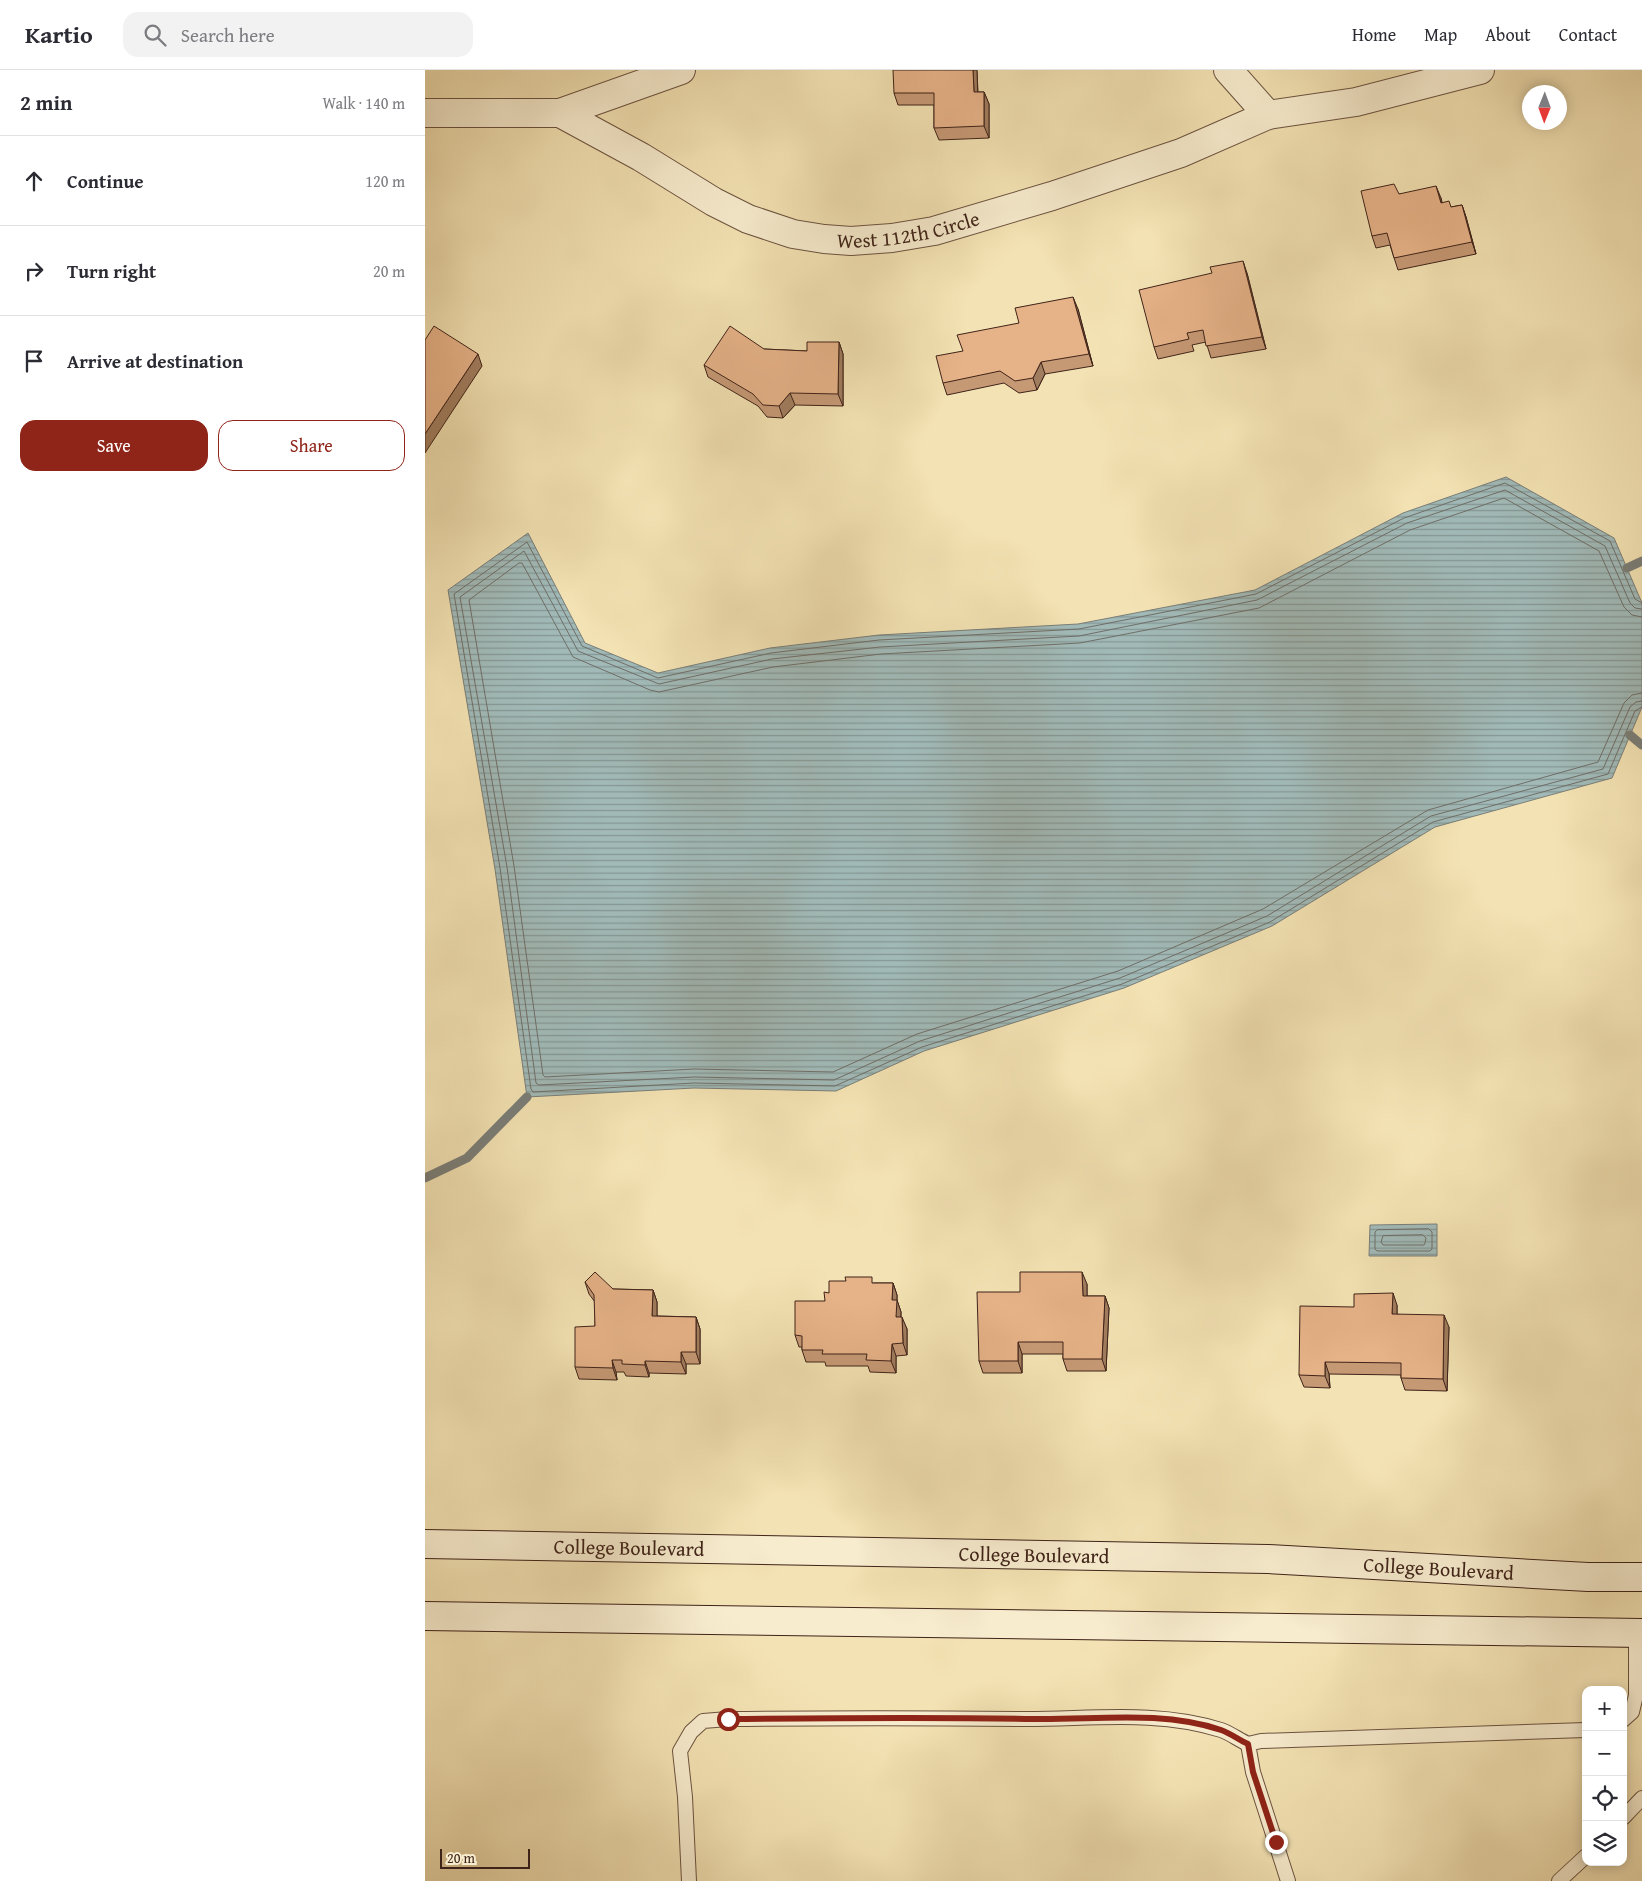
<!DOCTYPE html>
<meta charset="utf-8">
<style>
:root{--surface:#fff;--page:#f2f2f3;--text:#2b2b33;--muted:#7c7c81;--line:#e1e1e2;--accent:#8f2418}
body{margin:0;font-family:"Gentium Book Plus",serif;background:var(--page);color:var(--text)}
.controls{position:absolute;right:15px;bottom:15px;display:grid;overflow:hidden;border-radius:10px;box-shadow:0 2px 12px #0003}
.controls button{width:45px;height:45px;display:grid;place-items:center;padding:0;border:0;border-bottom:1px solid var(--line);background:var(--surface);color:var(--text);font:25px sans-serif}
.compass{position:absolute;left:1097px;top:15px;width:45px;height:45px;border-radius:50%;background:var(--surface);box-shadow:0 2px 12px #0003;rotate:181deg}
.scale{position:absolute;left:15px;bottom:12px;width:90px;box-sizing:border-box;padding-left:5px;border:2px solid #3f2319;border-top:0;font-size:14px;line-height:18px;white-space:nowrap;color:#3f2319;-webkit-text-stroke:4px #f7ecce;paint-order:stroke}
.stop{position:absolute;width:15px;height:15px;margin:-11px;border:4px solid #8f2418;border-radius:50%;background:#fff}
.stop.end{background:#8f2418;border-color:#fff;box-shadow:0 1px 5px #0008}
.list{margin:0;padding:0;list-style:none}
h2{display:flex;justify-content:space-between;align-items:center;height:65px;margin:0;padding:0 20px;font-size:21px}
h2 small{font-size:16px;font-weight:400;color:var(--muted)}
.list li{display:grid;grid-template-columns:32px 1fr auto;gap:15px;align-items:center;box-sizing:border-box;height:90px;padding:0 20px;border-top:1px solid var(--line)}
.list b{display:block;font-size:19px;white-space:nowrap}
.list em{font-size:16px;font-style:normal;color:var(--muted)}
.actions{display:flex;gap:10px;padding:15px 20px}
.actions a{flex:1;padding:11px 0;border:1px solid var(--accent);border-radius:15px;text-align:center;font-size:18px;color:var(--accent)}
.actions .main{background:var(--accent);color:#fff}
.icon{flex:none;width:28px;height:28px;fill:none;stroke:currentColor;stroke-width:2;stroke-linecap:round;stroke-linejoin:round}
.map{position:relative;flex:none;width:1217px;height:1811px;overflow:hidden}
header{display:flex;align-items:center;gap:30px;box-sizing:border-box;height:70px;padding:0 25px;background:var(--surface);border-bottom:1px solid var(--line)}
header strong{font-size:24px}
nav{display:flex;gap:28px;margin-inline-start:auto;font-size:18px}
.search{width:350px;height:45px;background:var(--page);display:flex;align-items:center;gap:12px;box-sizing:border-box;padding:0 18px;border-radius:15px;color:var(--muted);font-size:19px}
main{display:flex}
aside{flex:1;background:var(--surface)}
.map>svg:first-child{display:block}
.water{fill:url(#water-rules);stroke:#7a7e78}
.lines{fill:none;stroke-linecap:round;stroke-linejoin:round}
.shore{stroke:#706e68;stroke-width:1}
.stream{stroke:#7a7e78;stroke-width:9}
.lane-casing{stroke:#6c5340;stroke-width:16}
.street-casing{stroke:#6c5340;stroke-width:30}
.secondary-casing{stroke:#3f2319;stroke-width:30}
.lane{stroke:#f7ecce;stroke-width:14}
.street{stroke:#f7ecce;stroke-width:28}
.secondary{stroke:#f7ecce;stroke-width:28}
.wall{fill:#c69975;stroke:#3f2319}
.shaded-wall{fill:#a17d5f;stroke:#3f2319}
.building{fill:#e6b288;stroke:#3f2319}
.route{stroke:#8f2418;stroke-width:6}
.labels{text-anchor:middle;stroke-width:4.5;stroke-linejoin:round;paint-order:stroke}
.street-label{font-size:20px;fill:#3f2319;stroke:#f7ecce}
</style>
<header>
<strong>Kartio</strong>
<div class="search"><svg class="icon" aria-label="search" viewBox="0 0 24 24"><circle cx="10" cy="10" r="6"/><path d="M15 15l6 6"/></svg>Search here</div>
<nav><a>Home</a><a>Map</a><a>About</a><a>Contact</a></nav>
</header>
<main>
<aside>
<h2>2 min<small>Walk · 140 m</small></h2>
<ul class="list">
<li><svg class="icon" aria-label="ahead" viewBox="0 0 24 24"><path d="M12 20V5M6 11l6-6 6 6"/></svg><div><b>Continue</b></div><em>120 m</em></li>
<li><svg class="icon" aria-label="right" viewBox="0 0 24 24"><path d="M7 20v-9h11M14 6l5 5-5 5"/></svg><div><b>Turn right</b></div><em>20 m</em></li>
<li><svg class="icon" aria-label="arrive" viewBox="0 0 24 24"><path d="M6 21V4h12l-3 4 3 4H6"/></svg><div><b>Arrive at destination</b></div></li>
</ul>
<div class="actions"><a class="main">Save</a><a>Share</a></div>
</aside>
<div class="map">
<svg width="1217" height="1811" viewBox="0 0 1217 1811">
<defs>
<pattern id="water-rules" width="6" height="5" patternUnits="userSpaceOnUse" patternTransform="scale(1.25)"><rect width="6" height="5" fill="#a1bab8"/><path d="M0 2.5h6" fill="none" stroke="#859795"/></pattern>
</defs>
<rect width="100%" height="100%" fill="#f3e2b3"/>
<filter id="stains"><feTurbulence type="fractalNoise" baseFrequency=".004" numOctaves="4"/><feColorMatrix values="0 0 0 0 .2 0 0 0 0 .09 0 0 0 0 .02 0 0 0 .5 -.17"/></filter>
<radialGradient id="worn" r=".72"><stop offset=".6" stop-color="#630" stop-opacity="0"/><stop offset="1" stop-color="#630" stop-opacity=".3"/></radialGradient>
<!-- water -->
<g class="water">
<path d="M1081,407L1189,468L1217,533V637L1187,708L1010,757L847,856L699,918L499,981L411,1021L269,1018L102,1027L70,799L23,520L103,463L160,573L233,603L345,578L454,565L653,554L830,520L978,443Z"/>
<path d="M1012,1154V1186H944L945,1155Z"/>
</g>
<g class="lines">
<!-- shore -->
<g class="shore">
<path d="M1217,533L1210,529L1185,471L1080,413L979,448L831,524L654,559L454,570L346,583L233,608L157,576L102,472L29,524L75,798L106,1019L108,1022L269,1013L410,1016L497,977L697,914L845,852L1008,752L1183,704L1210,641L1217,637"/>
<path d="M1217,539L1210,538L1205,533L1180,476L1080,420L982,453L832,530L654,566L455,577L347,589L234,614L153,581L99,481L35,527L82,797L111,1013L114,1015L269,1007L409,1010L495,971L695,908L842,846L1006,746L1178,699L1205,637L1211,632L1217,631"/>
<path d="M1217,547L1207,545L1199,537L1174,481L1079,428L985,460L834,538L655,573L456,584L348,597L234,622L225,620L148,587L97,493H94L44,530L89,796L118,1005L120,1007L269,999L408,1002L492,964L693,901L838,839L1003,740L1173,692L1199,633L1207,625L1217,623"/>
<path d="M1004,1159L1007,1162V1179L1005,1181H952L950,1179V1162L952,1160Z"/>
<path d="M998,1165L1001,1168L1000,1173L999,1175H958L956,1172L958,1166Z"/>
</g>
<!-- stream -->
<g class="stream">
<path d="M1202,498L1217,491"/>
<path d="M1205,665L1217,675"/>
<path d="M0,1108L42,1088L102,1027"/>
</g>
<!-- lane casing -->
<g class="lane-casing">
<g id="lane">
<path d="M1198,1650L1207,1642L1211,1625V1563"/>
<path d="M1198,1748L1217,1728"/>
<path d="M264,1811L260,1727L255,1681L266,1662L278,1651L303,1649C403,1648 503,1648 603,1649C667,1649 734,1640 796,1660C805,1663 814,1670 823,1674"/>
<path d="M863,1811L828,1702L823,1674L836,1671L1161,1660"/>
<path d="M1134,1811L1161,1786"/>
</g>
</g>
<!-- street casing -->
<g class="street-casing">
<g id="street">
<path d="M803,0L843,45"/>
<path id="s1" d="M0,43H135L216,87L289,132L323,149L368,164L399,169L426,171L467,168L509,161L627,126L756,83L843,45L931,32L1055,0"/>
<path d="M135,43L256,0"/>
</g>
</g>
<!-- secondary casing -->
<g class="secondary-casing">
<g id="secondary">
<path id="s2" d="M0,1474L843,1489L1163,1507H1217"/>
<path d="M0,1546L1217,1563"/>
</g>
</g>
<!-- lane -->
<use href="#lane" class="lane"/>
<!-- street -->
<use href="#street" class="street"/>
<!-- secondary -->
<use href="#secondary" class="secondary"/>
</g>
<!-- wall -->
<g class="wall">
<path d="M552,1L553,22H559L564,34V68L514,70L509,58V35H473L469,23Z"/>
<path d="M974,124L1016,128L1017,133L1026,137L1037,135L1041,147L1051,184L973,200L965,175L951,178L947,166Z"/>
<path d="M822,203L841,279L786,288L781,272L767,275L769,281L733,289L729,277Z"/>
<path d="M653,239L668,296L620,304L612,320L594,323L579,313L522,325L518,313L594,253Z"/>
<path d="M414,272L418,284V336L370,335L358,348L342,347L333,336L283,307L279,295L339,279L382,281Z"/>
<path d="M160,1212L188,1219L228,1220L232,1232V1246L271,1247L275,1259V1294H261V1304L224,1303V1307L201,1306L199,1302H191L192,1310L154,1309L150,1297L170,1256V1232L164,1224Z"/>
<path d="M449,1213H468L472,1225V1230L476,1242V1247L482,1259V1285L471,1286V1303L445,1302L443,1296H401L400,1292H381L377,1280V1277H374L370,1265L400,1231L404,1223Z"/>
<path d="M662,1214V1226H680L684,1238L681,1301H642L638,1289V1284H597V1303H558L554,1291L595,1222Z"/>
<path d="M972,1235V1244L1024,1257L1022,1321L980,1320L976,1308V1305L904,1304L905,1318L879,1317L874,1305L929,1237Z"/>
</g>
<!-- shaded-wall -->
<g class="shaded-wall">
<path d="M548,0H552V1L553,34L549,22Z"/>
<path d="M559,22L564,34V68L559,56Z"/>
<path d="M1011,116L1016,128L1020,145L1016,133Z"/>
<path d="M1037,135L1041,147L1051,184L1047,172Z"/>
<path d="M818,191L822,203L841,279L837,267Z"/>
<path d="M648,227L653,239L668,296L664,284Z"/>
<path d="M414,272L418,284V336L413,324Z"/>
<path d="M53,284L57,296L0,383V364Z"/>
<path d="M616,292L620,304L612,320L608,308Z"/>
<path d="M365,323L370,335L358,348L354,336Z"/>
<path d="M657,1202L662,1214V1238L658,1226Z"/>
<path d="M468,1213L472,1225V1230L476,1242L475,1259L471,1247L467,1230Z"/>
<path d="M228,1220L232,1232V1258L227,1246Z"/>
<path d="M968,1223L972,1235V1256L967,1244Z"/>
<path d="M680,1226L684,1238L681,1301L677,1289Z"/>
<path d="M1019,1245L1024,1257L1022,1321L1018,1309Z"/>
<path d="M271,1247L275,1259V1294L271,1282Z"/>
<path d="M477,1247L482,1259V1285L478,1273Z"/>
<path d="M593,1272L597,1284V1303L593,1291Z"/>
<path d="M467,1274L471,1286V1303L466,1291Z"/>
<path d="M256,1282L261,1294V1304L256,1292Z"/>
<path d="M187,1290L191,1302L192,1310L188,1298Z"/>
<path d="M220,1291L224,1303V1307L220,1295Z"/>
<path d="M900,1292L904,1304L905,1318L900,1306Z"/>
</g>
<!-- building -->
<g class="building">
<path d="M468,0H548L549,22H559V56L509,58V23H469Z"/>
<path d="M969,114L974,124L1011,116L1016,133L1024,131L1026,137L1037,135L1047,172L969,188L962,163L947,166L936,121Z"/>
<path d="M818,191L837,267L781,276L778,260L762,263L764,269L729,277L714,220L787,203L785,197Z"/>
<path d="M648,227L664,284L616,292L608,308L590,311L575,301L518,313L511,286L538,281L532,265L594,253L590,238Z"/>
<path d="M9,256L53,284L0,364V270Z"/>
<path d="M305,256L339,279L382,281V272H414L413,324L365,323L354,336L338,335L328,324L279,295Z"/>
<path d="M170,1202L188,1219L228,1220L227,1246L271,1247V1282H256V1292L220,1291V1295L197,1294V1290H187L188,1298L150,1297V1257L170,1256L169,1225L160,1212Z"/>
<path d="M595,1202H657L658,1226H680L677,1289H638V1272H593V1291H554L552,1222H595Z"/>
<path d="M420,1207H447V1213H468L467,1230H472L471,1247H477L478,1273L467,1274L466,1291L441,1290L442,1284H397L398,1280H377V1266L370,1265V1231H400L399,1222L404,1223V1211H421Z"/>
<path d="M968,1223L967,1244L1019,1245L1018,1309L976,1308V1293L900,1292V1306L874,1305L875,1236L929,1237V1224Z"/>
</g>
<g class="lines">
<!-- route -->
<path class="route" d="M303,1649C405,1648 507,1647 609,1649C671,1650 736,1640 796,1660C805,1663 814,1670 823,1674L828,1702L851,1772"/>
</g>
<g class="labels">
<!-- street labels -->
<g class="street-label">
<text dy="7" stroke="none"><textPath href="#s1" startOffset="515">West 112th Circle</textPath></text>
<text dy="7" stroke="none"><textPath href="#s2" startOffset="204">College Boulevard</textPath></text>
<text dy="7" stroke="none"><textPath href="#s2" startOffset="609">College Boulevard</textPath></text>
<text dy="7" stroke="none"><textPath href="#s2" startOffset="1014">College Boulevard</textPath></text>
</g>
</g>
<rect width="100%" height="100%" filter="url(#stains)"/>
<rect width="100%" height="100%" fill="url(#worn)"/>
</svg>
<div class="controls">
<button>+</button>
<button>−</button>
<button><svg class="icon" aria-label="locate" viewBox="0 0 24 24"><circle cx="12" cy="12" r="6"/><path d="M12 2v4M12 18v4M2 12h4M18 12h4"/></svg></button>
<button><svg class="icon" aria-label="layers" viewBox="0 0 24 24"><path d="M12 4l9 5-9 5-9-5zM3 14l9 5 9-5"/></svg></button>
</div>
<svg class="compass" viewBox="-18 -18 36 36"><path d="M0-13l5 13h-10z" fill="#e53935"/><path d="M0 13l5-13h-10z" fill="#7c7c81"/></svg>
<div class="scale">20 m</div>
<div class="stop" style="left:303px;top:1649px"></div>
<div class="stop end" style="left:851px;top:1772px"></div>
</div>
</main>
